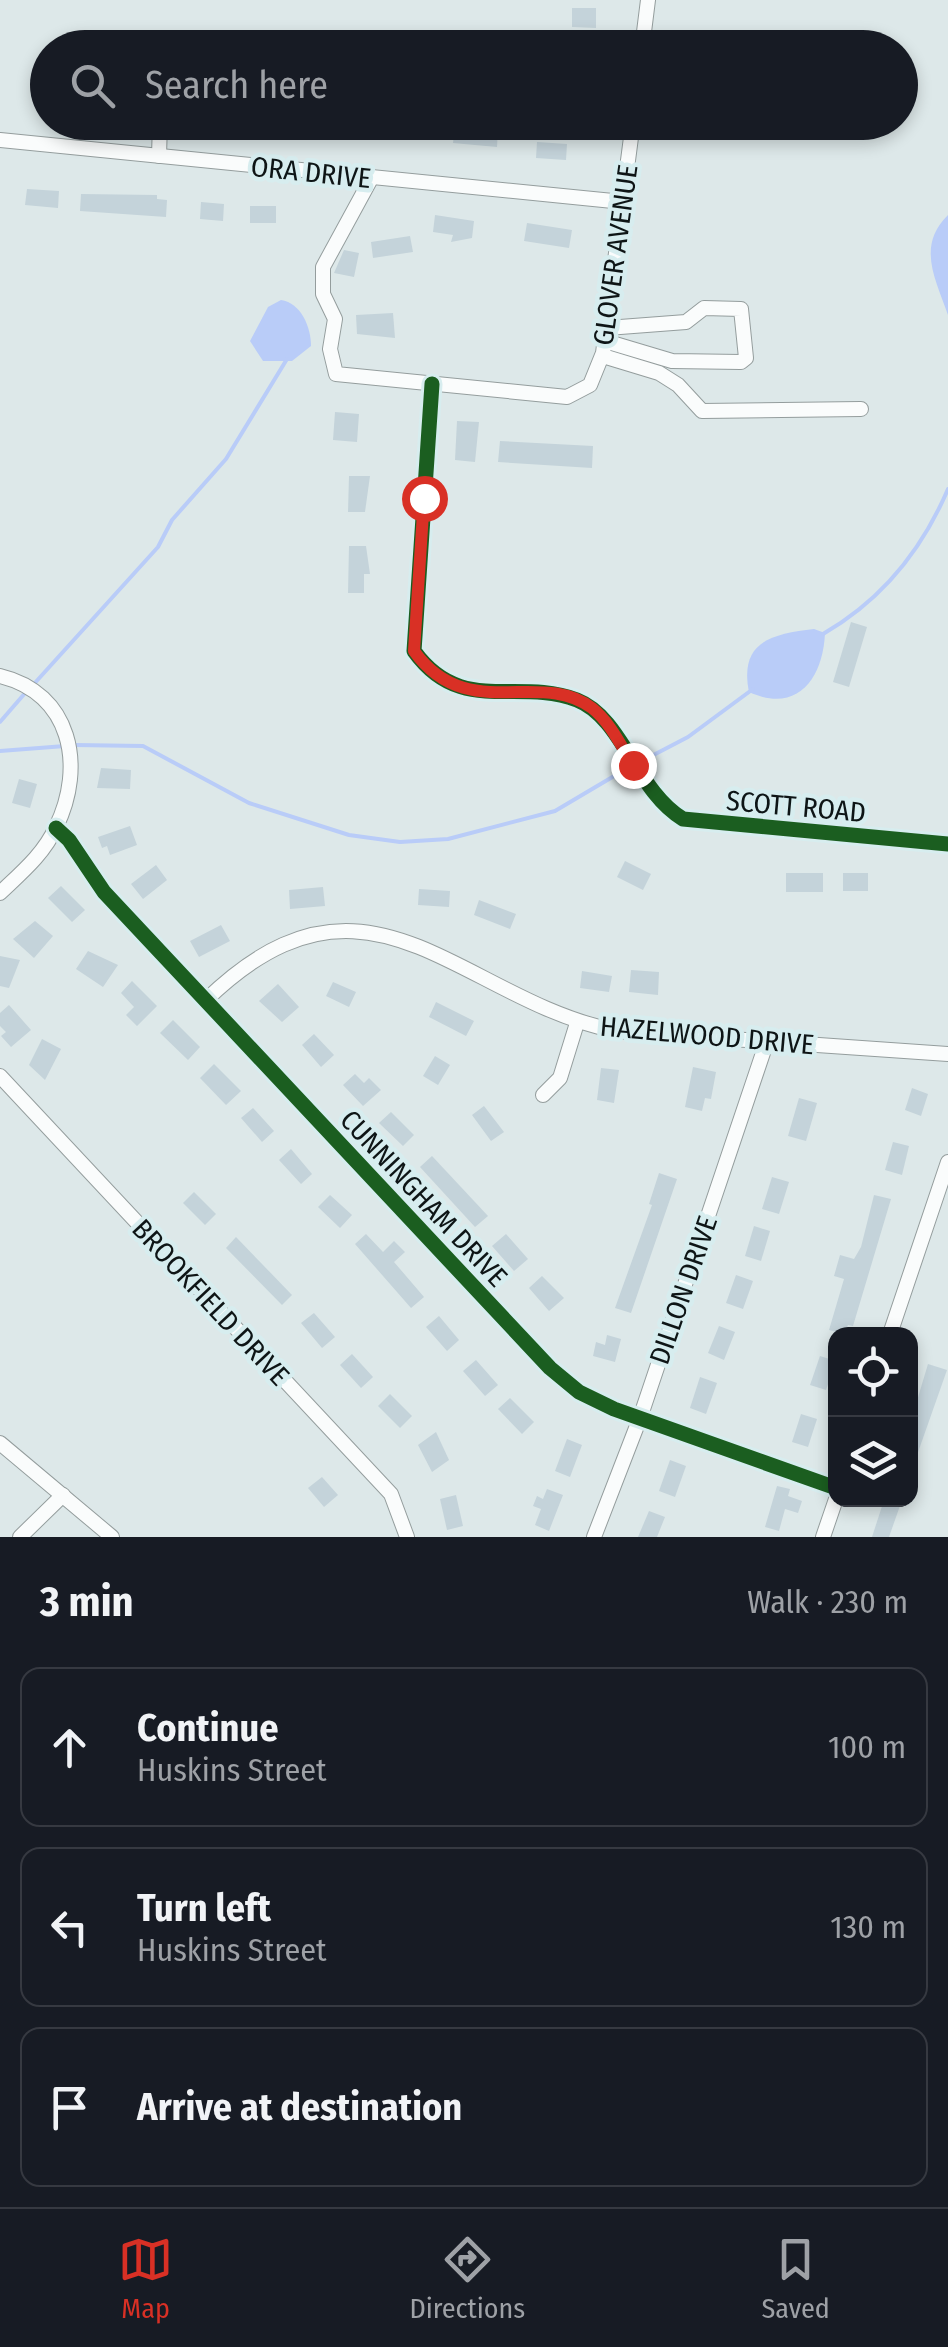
<!DOCTYPE html>
<meta charset="utf-8">
<style>
:root{--surface:#171b24;--page:#242831;--text:#f1f3f6;--muted:#9ea1a6;--line:#363941;--accent:#d93025}
body{margin:0;font-family:"Fira Sans Condensed",sans-serif;background:var(--page);color:var(--text)}
.controls{position:absolute;right:30px;bottom:30px;display:grid;overflow:hidden;border-radius:20px;box-shadow:0 5px 15px #0003}
.controls button{width:90px;height:90px;display:grid;place-items:center;padding:0;border:0;border-bottom:2px solid var(--line);background:var(--surface);color:var(--text);font:50px sans-serif}
.stop{position:absolute;width:30px;height:30px;margin:-22px;border:8px solid #d93025;border-radius:50%;background:#fff}
.stop.end{background:#d93025;border-color:#fff;box-shadow:0 2px 10px #0008}
.list{margin:0;padding:0;list-style:none}
h2{display:flex;justify-content:space-between;align-items:center;height:130px;margin:0;padding:0 40px;font-size:42px}
h2 small{font-size:32px;font-weight:400;color:var(--muted)}
.list li{display:grid;grid-template-columns:65px 1fr auto;gap:30px;align-items:center;box-sizing:border-box;height:160px;margin:0 20px 20px;padding:0 20px;border:2px solid var(--line);border-radius:20px}
.list b{display:block;font-size:38px;white-space:nowrap}
.list p{margin:0;font-size:32px;white-space:nowrap;color:var(--muted)}
.list em{font-size:32px;font-style:normal;color:var(--muted)}
.icon{flex:none;width:55px;height:55px;fill:none;stroke:currentColor;stroke-width:2;stroke-linecap:round;stroke-linejoin:round}
.map{position:relative;flex:none;width:948px;height:1537px;overflow:hidden}
.search{position:absolute;background:var(--surface);box-shadow:0 5px 15px #0003;left:30px;right:30px;top:30px;height:110px;display:flex;align-items:center;gap:25px;box-sizing:border-box;padding:0 35px;border-radius:55px;color:var(--muted);font-size:38px}
.sheet{height:670px;background:var(--surface)}
nav{display:flex;justify-content:space-around;align-items:center;box-sizing:border-box;height:140px;border-top:2px solid var(--line);background:var(--surface);font-size:28px;color:var(--muted)}
nav a{display:grid;justify-items:center;gap:5px}
nav .on{color:var(--accent)}
.map>svg:first-child{display:block}
.water{fill:#b9ccf8}
.lines{fill:none;stroke-linecap:round;stroke-linejoin:round}
.stream{stroke:#b9ccf8;stroke-width:4}
.building{fill:#c4d3da}
.minor-casing{stroke:#949d9d;stroke-width:16}
.minor{stroke:#fafcfc;stroke-width:14}
.cycleway-casing{stroke:#d7edef;stroke-width:21}
.cycleway{stroke:#1b5e20;stroke-width:15}
.route{stroke:#d93025;stroke-width:12}
.labels{text-anchor:middle;stroke-width:9;stroke-linejoin:round;paint-order:stroke}
.street-label{font-size:28px;fill:#0e1516;stroke:#d7edef}
</style>
<div class="map">
<svg width="948" height="1537" viewBox="0 0 948 1537">
<rect width="100%" height="100%" fill="#dde8e9"/>
<!-- water -->
<g class="water">
<path d="M948,215V315C936,280 916,246 948,215Z"/>
<path d="M281,300C301,303 311,327 311,346L292,361H263L250,341L268,307Z"/>
<path d="M814,629L825,633C823,679 797,714 749,692C739,642 771,634 814,629Z"/>
</g>
<g class="lines">
<!-- stream -->
<g class="stream">
<path d="M823,634C882,600 922,550 948,489"/>
<path d="M33,685L158,547L172,520L226,459L287,359"/>
<path d="M0,722L26,692"/>
<path d="M75,745L143,746L249,803L349,835L400,842L448,839L555,811L631,766"/>
<path d="M0,751L65,746"/>
<path d="M640,762L688,737L753,689"/>
</g>
</g>
<!-- building -->
<g class="building">
<path d="M572,8H596V28L572,27Z"/>
<path d="M455,125L498,129L497,147L453,143Z"/>
<path d="M537,142L567,144L566,160L536,158Z"/>
<path d="M27,189L59,191L58,208L25,205Z"/>
<path d="M81,194L157,195V199L167,200L166,217L80,211Z"/>
<path d="M201,202L224,204L223,221L200,219Z"/>
<rect x="250" y="206" width="26" height="17"/>
<path d="M435,215L474,221L472,238L451,242L453,235L433,232Z"/>
<path d="M527,223L572,230L569,248L524,241Z"/>
<path d="M410,236L413,252L373,258L371,242Z"/>
<path d="M344,250L359,253L354,277L334,273Z"/>
<path d="M393,313L395,338L357,334L356,315Z"/>
<path d="M335,412L359,414L357,442L333,440Z"/>
<path d="M457,421L479,422L475,462L455,460Z"/>
<path d="M500,441L593,446L592,468L498,462Z"/>
<path d="M349,476H370L365,512H348Z"/>
<path d="M349,546H366L370,574H364V593H348Z"/>
<path d="M851,622L867,627L849,687L833,682Z"/>
<path d="M101,768L131,770L130,789L97,788Z"/>
<path d="M19,779L37,784L30,808L12,803Z"/>
<path d="M130,826L137,845L110,855L107,846L102,848L98,837Z"/>
<path d="M625,861L651,874L643,890L617,877Z"/>
<path d="M156,865L167,880L143,899L131,884Z"/>
<rect x="786" y="873" width="37" height="19"/>
<rect x="843" y="873" width="25" height="18"/>
<path d="M61,886L85,910L72,922L48,898Z"/>
<path d="M323,887L325,906L290,909L289,890Z"/>
<path d="M419,889L450,891L449,907L418,905Z"/>
<path d="M479,900L516,914L510,929L474,915Z"/>
<path d="M35,921L53,936L34,958L13,939Z"/>
<path d="M221,925L230,941L199,957L190,941Z"/>
<path d="M88,951L118,965L103,987L76,969Z"/>
<path d="M0,956L20,960L9,988L0,986Z"/>
<path d="M631,970L659,972L658,995L629,992Z"/>
<path d="M582,971L612,976L609,992L580,988Z"/>
<path d="M132,981L157,1006L137,1026L126,1015L134,1007L121,993Z"/>
<path d="M333,982L356,992L349,1007L326,996Z"/>
<path d="M278,984L299,1007L282,1022L259,1001Z"/>
<path d="M436,1002L474,1021L466,1036L429,1017Z"/>
<path d="M9,1005L31,1030L11,1047L1,1036L6,1032L0,1026V1013Z"/>
<path d="M173,1020L200,1047L188,1060L160,1033Z"/>
<path d="M314,1034L334,1055L321,1067L302,1045Z"/>
<path d="M42,1039L61,1049L45,1080L29,1065Z"/>
<path d="M435,1056L450,1065L438,1085L423,1076Z"/>
<path d="M214,1064L241,1091L226,1105L200,1078Z"/>
<path d="M693,1067L716,1072L711,1099L705,1098L702,1111L685,1107Z"/>
<path d="M601,1068L619,1070L614,1103L597,1100Z"/>
<path d="M355,1074L364,1083L369,1078L381,1090L363,1106L343,1085Z"/>
<path d="M912,1088L928,1094L921,1116L905,1110Z"/>
<path d="M799,1098L817,1103L806,1141L788,1136Z"/>
<path d="M484,1106L504,1132L491,1141L472,1115Z"/>
<path d="M253,1108L274,1131L262,1142L241,1118Z"/>
<path d="M391,1112L414,1135L403,1146L379,1123Z"/>
<path d="M893,1142L909,1146L902,1175L885,1170Z"/>
<path d="M291,1149L312,1174L301,1184L279,1160Z"/>
<path d="M432,1156L488,1216L475,1227L420,1167Z"/>
<path d="M659,1173L677,1179L631,1313L615,1308L652,1205L649,1204Z"/>
<path d="M772,1177L789,1182L779,1214L762,1209Z"/>
<path d="M194,1192L216,1214L205,1225L183,1203Z"/>
<path d="M330,1195L352,1215L340,1228L318,1207Z"/>
<path d="M874,1195L891,1199L853,1326L848,1325L844,1334L829,1330L844,1279L834,1276L840,1255L854,1259L861,1247Z"/>
<path d="M754,1226L770,1231L761,1261L745,1256Z"/>
<path d="M366,1234L383,1252L394,1241L405,1252L394,1262L424,1297L411,1308L355,1244Z"/>
<path d="M506,1234L528,1259L514,1271L492,1246Z"/>
<path d="M236,1237L292,1295L282,1305L226,1248Z"/>
<path d="M736,1275L753,1281L743,1309L726,1303Z"/>
<path d="M542,1276L564,1298L549,1311L529,1288Z"/>
<path d="M314,1313L335,1337L322,1348L301,1323Z"/>
<path d="M439,1316L459,1340L447,1351L426,1327Z"/>
<path d="M719,1326L735,1332L724,1360L708,1353Z"/>
<path d="M607,1335L621,1339L615,1362L593,1356L596,1342L605,1345Z"/>
<path d="M352,1354L373,1377L361,1388L340,1365Z"/>
<path d="M820,1356L836,1361L826,1390L810,1385Z"/>
<path d="M476,1360L498,1385L485,1396L463,1371Z"/>
<path d="M928,1364L947,1370L910,1475V1424Z"/>
<path d="M700,1377L717,1383L706,1414L690,1408Z"/>
<path d="M390,1394L412,1416L400,1428L378,1406Z"/>
<path d="M510,1398L534,1422L522,1434L498,1409Z"/>
<path d="M801,1414L817,1419L808,1447L792,1442Z"/>
<path d="M436,1432L449,1460L432,1472L418,1445Z"/>
<path d="M567,1439L582,1445L570,1477L555,1471Z"/>
<path d="M670,1460L686,1466L675,1497L659,1491Z"/>
<path d="M322,1477L338,1495L324,1507L308,1488Z"/>
<path d="M777,1486L790,1489L788,1496L802,1501L798,1513L785,1509L779,1531L765,1527Z"/>
<path d="M547,1489L563,1495L549,1531L535,1525L541,1509L533,1506L537,1496L543,1499Z"/>
<path d="M456,1495L463,1526L447,1530L440,1499Z"/>
<path d="M884,1500H902L889,1537H872Z"/>
<path d="M649,1511L665,1517L657,1537H638Z"/>
</g>
<g class="lines">
<!-- minor casing -->
<g class="minor-casing">
<g id="minor">
<path d="M642,48L648,0"/>
<path d="M0,140L623,202"/>
<path d="M159,156L160,122"/>
<path d="M372,177L323,267V294L335,319L330,349L336,374L567,397L590,385L603,353L633,122"/>
<path d="M605,341L672,361L741,362L746,358L741,309L704,308L686,322L607,328"/>
<path d="M603,356L659,373L678,385L702,411L861,409"/>
<path d="M432,384L414,651C461,716 516,677 577,700C623,718 636,791 683,819L948,844"/>
<path d="M0,676C71,693 86,766 56,827C44,854 21,873 0,893"/>
<path d="M56,828L69,840L104,892L550,1368L579,1392L614,1409L836,1488"/>
<path d="M205,1001C368,842 458,999 616,1031L948,1054"/>
<path d="M0,1076L391,1494L407,1537"/>
<path d="M543,1095L560,1078L577,1023"/>
<path d="M890,1334L948,1162"/>
<path d="M0,1443L112,1537"/>
<path d="M20,1537L63,1495"/>
<path d="M594,1537L640,1418L767,1041"/>
<path d="M823,1537L836,1499"/>
</g>
</g>
<!-- minor -->
<use href="#minor" class="minor"/>
<!-- cycleway casing -->
<g class="cycleway-casing">
<g id="cycleway">
<path d="M432,384L414,651C461,716 516,677 577,700C623,718 636,791 683,819L948,844"/>
<path d="M56,828L69,840L104,892L550,1368L579,1392L614,1409L836,1488"/>
</g>
</g>
<!-- cycleway -->
<use href="#cycleway" class="cycleway"/>
</g>
<g class="lines">
<!-- route -->
<path class="route" d="M424,498L414,651C467,725 539,668 592,708C610,722 621,746 633,765"/>
</g>
<g class="labels">
<!-- street labels -->
<g class="street-label">
<text transform="translate(311 172) rotate(6)" y="10">ORA DRIVE</text>
<text transform="translate(615 255) rotate(-82)" y="10">GLOVER AVENUE</text>
<text transform="translate(796 806) rotate(5)" y="10">SCOTT ROAD</text>
<text transform="translate(707 1035) rotate(5)" y="10">HAZELWOOD DRIVE</text>
<text transform="translate(424 1198) rotate(47)" y="10">CUNNINGHAM DRIVE</text>
<text transform="translate(683 1290) rotate(-71)" y="10">DILLON DRIVE</text>
<text transform="translate(211 1302) rotate(47)" y="10">BROOKFIELD DRIVE</text>
</g>
</g>
</svg>
<div class="controls">
<button><svg class="icon" aria-label="locate" viewBox="0 0 24 24"><circle cx="12" cy="12" r="6"/><path d="M12 2v4M12 18v4M2 12h4M18 12h4"/></svg></button>
<button><svg class="icon" aria-label="layers" viewBox="0 0 24 24"><path d="M12 4l9 5-9 5-9-5zM3 14l9 5 9-5"/></svg></button>
</div>
<div class="stop" style="left:424px;top:498px"></div>
<div class="stop end" style="left:633px;top:765px"></div>
<div class="search"><svg class="icon" aria-label="search" viewBox="0 0 24 24"><circle cx="10" cy="10" r="6"/><path d="M15 15l6 6"/></svg>Search here</div>
</div>
<section class="sheet">
<h2>3 min<small>Walk · 230 m</small></h2>
<ul class="list">
<li><svg class="icon" aria-label="ahead" viewBox="0 0 24 24"><path d="M12 20V5M6 11l6-6 6 6"/></svg><div><b>Continue</b><p>Huskins Street</p></div><em>100 m</em></li>
<li><svg class="icon" aria-label="left" viewBox="0 0 24 24"><path d="M17 20v-9H6M10 6l-5 5 5 5"/></svg><div><b>Turn left</b><p>Huskins Street</p></div><em>130 m</em></li>
<li><svg class="icon" aria-label="arrive" viewBox="0 0 24 24"><path d="M6 21V4h12l-3 4 3 4H6"/></svg><div><b>Arrive at destination</b></div></li>
</ul>
</section>
<nav>
<a class="on"><svg class="icon" aria-label="map" viewBox="0 0 24 24"><path d="M3 6l6-2 6 2 6-2v14l-6 2-6-2-6 2zM9 4v14M15 6v14"/></svg>Map</a>
<a><svg class="icon" aria-label="directions" viewBox="0 0 24 24"><path d="M12 3l9 9-9 9-9-9zM9 14v-3h6M13 9l2 2-2 2"/></svg>Directions</a>
<a><svg class="icon" aria-label="saved" viewBox="0 0 24 24"><path d="M7 4h10v16l-5-4-5 4z"/></svg>Saved</a>
</nav>
